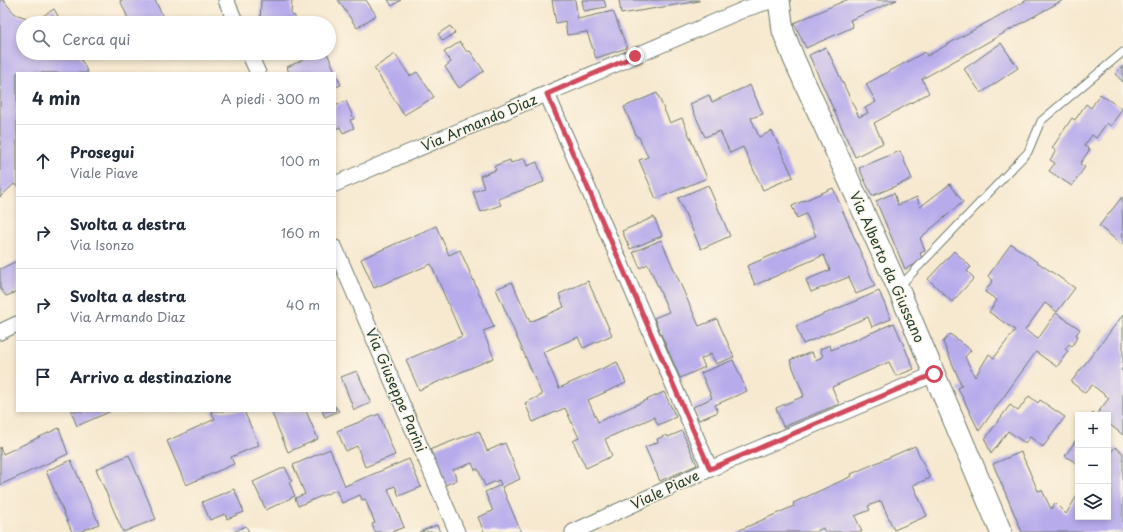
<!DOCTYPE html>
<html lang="it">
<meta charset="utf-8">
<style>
:root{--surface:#fff;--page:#f2f2f3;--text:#1f2937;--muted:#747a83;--line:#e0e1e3}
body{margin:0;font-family:"Playpen Sans",sans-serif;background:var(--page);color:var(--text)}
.controls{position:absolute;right:12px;bottom:12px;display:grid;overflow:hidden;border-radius:0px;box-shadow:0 2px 6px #0003}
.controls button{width:36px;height:36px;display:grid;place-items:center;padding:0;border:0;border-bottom:1px solid var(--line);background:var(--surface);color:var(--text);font:20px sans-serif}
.stop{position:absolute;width:12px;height:12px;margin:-9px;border:3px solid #d1495b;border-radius:50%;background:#fff}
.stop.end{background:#d1495b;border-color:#fff;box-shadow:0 1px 4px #0008}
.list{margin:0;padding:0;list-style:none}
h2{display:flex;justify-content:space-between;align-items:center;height:52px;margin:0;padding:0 16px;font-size:17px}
h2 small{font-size:13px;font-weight:400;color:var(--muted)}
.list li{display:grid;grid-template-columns:26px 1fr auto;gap:12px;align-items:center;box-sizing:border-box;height:72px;padding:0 16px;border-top:1px solid var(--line)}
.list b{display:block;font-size:15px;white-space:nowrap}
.list p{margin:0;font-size:13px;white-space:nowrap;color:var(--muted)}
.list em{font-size:13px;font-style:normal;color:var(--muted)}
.icon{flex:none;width:22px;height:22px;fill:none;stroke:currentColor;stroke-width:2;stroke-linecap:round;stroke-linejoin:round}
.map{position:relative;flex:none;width:1123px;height:532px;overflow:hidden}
.search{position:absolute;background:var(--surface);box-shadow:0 2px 6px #0003;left:16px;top:16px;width:320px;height:44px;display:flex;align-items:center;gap:10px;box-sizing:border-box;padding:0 14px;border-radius:22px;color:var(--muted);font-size:15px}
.panel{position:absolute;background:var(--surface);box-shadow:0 2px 6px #0003;left:16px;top:72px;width:320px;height:340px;border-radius:0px}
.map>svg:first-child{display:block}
.building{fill:#b7abec}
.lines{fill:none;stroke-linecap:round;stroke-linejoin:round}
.lane-casing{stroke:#6b796b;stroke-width:9}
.street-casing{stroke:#6b796b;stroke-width:17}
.secondary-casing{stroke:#6b796b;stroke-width:23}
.lane{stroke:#fff;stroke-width:7}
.street{stroke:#fff;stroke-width:15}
.secondary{stroke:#fff;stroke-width:21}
.route{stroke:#d1495b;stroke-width:5}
.labels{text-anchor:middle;stroke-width:3;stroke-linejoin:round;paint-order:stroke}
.street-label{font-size:14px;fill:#1f3d34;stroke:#fcf5e5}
</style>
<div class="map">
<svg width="1123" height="532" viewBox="0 0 1123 532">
<rect width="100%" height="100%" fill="#fcf5e5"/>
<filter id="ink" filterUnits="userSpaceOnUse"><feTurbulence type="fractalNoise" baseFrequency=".025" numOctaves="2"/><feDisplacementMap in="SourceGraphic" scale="8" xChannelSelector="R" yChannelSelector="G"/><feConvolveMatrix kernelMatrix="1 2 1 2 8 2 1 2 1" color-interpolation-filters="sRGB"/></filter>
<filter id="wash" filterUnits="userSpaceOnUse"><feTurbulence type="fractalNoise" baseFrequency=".012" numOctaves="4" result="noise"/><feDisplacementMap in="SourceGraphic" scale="16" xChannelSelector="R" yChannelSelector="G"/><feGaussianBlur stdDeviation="0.9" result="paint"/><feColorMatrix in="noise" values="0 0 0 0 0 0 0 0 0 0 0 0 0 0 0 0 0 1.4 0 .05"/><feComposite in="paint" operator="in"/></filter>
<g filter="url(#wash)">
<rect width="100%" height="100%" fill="#f7e9d0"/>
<g id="blocks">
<!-- building -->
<g class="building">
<path d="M0,0H3L15,14L27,18L38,19L54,9L62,23H23V53H78L88,73H17V187L14,184L0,197Z"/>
<path d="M120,0H155L166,23H130Z"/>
<path d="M261,0H292L291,15L295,16V23H260Z"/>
<path d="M338,0H366L376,15L357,28Z"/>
<path d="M388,0H401L392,6Z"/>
<path d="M552,0H575L578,19L613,11L627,48L596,58L587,32L567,35L565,21L556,23Z"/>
<path d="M582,0H604L606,7L584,11Z"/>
<path d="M619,0H699V1L621,14Z"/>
<path d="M846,0H897L850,20L853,27L806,48L794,23Z"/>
<path d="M1027,0H1063L922,79L929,93L874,123L883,143L855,157L809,55L826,47L859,117L868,113L865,108L876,102L866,84L925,52L927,56Z"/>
<path d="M450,26L455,33L443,41L438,34Z"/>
<path d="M460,42L467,52L470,51L484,71L459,88L445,67L451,62L444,52Z"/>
<path d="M1001,43L1018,68L981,93L964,69Z"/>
<path d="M318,53H327L341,85L335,87V73H289L287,67Z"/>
<path d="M395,54L410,76L417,72L434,97L404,115L374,68Z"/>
<path d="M1123,66V82L1115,74Z"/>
<path d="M750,85L763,114L751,118L759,137L772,131L793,177L763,190L743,147L730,153L720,131L705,137L690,104L709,95L712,102Z"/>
<path d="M657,93L670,123L682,118L707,178L656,199L639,160L648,157L639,137H637L624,107Z"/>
<path d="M1100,94L1122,109L1111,126L1107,123L1096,138L1092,135L1084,146L1090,149L1080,164L1085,167L1072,186L1049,171L1055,163L1050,160L1056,151L1052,148L1072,118L1075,120L1086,104L1091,108Z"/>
<path d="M346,101L354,119L350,120L354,128L343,133L340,127L335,129V106Z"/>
<path d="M900,151L912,179L872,196L859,168Z"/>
<path d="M524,158L527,166L537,162L544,182L498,199L501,205L481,212L473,192L484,188L480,176L496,170L494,166L510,160L511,163Z"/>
<path d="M950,184L963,202L920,238L925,251L920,253L923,261L905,269L876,201L894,193L898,205L917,197L920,207Z"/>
<path d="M708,185L730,236L701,249L678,198Z"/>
<path d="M833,188L875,286L856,294L849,277L811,292L806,280L830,270L824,255L755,285L747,266L816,236L806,214L797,218L792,206Z"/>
<path d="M1122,197L1123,243L1122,245L1099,226Z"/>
<path d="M654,217L662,236L630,249L622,231Z"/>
<path d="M436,226L449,255L460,250L494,327L483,331L494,358L419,390L406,360L462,336L431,264L374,288L361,259Z"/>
<path d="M661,240L699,326L717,319L734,357L716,364L711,354L701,359L705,367L680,378L654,318L669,312L648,264L640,268L633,252Z"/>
<path d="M1011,244L1075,288L1057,312L1045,303L1025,330L1038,339L1056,313L1080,329L1076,335L1078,336L1072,346L1069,344L1065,349L1068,351L1057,367L1036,352L979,431L958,388L962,386L943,342L950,334L971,350L965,357L975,377L989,354L994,358L1015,330L989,312L997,300L985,292L993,280L988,276Z"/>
<path d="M954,251L971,267L967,271L974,278L952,302L928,279Z"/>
<path d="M17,261V292L6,296L0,288V269Z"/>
<path d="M588,281L612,335L583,348L578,337L543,352L559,388L617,362L626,383L588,400L598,422L664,392L676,417L658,425L654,417L605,439L612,456L586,468L573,441L579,438L565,408L533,422L525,403L542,395L496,289L512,282L530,322L564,307L559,294Z"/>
<path d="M879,291L891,319L872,327L868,317L803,344L796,326Z"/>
<path d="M1123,315V367L1121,370L1123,371V435L1108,423V415H1092L1093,413L1096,415L1109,398L1092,385L1085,393L1071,382Z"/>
<path d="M894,323L914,369L896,376L889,362L832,387L839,404L783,427L776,408L804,396L790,360L812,352L815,360L823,357L820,349L830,345L831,350Z"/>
<path d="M733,360L747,391L715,405L718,412L699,420L693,407L712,398L701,373Z"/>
<path d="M357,371L371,403L354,410L341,377Z"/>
<path d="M1029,396L1038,403L1040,400L1065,417L1043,447L1030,437L1025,443L1008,431L991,454L985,439L1010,405L1018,411Z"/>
<path d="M335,406L339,411L325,417L322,411H335Z"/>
<path d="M71,411H109V412L77,426Z"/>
<path d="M211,411H244L259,445L231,457L234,464L186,485L167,441L215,419Z"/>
<path d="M271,411H306L318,439L288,452Z"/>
<path d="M379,414L395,455L365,467L357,446L346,451L337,431Z"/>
<path d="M59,428L68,454L0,485V447L3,454Z"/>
<path d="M479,431L487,451L505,443L520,479L502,487L521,532H484L478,517L493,511L485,492L501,485L499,480L485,486L478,469L475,470L472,463L453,470L457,480L443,486L429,450Z"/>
<path d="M682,431L697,465L660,481L645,447L658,442L657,439L667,435L668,437Z"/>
<path d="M1078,437V464L1065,456Z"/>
<path d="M915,446L930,478L913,485L927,516L894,530L881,501L868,506L870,510L855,516L862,532H825L823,528L815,532H735L794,506L793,503L852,476L851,474Z"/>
<path d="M1115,447L1123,453V532H1022L993,464L1021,452L1038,491L1042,490L1051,509L1055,503L1066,514L1078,494V517H1108V457Z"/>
<path d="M330,449L345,486L409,459L421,487L399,496L395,486L388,489L404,527L392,532H375L372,524L375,523L365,499L362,500L360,495L342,503L336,490L298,506L295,498L305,494L293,465Z"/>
<path d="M129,455L156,519L123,532L96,469Z"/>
<path d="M71,460L99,524L79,532H72L46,471Z"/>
<path d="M285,467L292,481L289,482L295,496L266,510L253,482Z"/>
<path d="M234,489L244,512L227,519L225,514L210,520L202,502Z"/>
<path d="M437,525L440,532H419Z"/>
<path d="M246,526L249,532H233Z"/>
</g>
</g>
</g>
<g filter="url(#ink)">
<use href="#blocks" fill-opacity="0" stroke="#6b796b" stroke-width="1"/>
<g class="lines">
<!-- lane casing -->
<g class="lane-casing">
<path id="lane" d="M900,286L1028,152L1041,121L1123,52"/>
</g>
<!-- street casing -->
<g class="street-casing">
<g id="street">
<path d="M226,0L236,23"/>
<path d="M249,53L258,73"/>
<path d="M547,94L710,469"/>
<path d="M335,184L745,9L767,2L779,0"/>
<path d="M335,248L457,532"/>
<path d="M0,332L17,324"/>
<path d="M573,532L710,469L934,374"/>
</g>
</g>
<!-- secondary casing -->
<g class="secondary-casing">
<path id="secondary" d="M779,0L783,31L794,59L898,288L1001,532"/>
</g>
<!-- lane -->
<use href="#lane" class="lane"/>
<!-- street -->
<use href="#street" class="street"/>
<!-- secondary -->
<use href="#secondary" class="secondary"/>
</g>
</g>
<g class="lines" filter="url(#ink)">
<!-- route -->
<path class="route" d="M635,56L547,94L710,469L934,374"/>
</g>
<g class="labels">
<!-- street labels -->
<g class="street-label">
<text transform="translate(479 123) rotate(-23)" y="5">Via Armando Diaz</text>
<text transform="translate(887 267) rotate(66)" y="5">Via Alberto da Giussano</text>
<text transform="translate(396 390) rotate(67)" y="5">Via Giuseppe Parini</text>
<text transform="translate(665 490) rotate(-25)" y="5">Viale Piave</text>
</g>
</g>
</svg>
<div class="controls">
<button>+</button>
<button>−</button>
<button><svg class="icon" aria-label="layers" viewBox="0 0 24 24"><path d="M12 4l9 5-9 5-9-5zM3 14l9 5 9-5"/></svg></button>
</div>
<div class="stop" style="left:934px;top:374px"></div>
<div class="stop end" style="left:635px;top:56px"></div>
<div class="search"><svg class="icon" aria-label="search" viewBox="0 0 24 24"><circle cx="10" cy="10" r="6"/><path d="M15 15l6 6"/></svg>Cerca qui</div>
<section class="panel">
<h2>4 min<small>A piedi · 300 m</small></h2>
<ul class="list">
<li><svg class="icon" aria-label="ahead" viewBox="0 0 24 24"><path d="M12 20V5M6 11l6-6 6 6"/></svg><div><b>Prosegui</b><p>Viale Piave</p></div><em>100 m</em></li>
<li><svg class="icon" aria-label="right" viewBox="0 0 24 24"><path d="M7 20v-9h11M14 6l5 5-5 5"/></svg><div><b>Svolta a destra</b><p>Via Isonzo</p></div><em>160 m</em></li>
<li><svg class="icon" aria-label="right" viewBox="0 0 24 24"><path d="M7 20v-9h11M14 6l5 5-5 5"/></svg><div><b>Svolta a destra</b><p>Via Armando Diaz</p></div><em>40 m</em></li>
<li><svg class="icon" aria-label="arrive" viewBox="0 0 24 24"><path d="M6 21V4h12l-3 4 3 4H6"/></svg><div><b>Arrivo a destinazione</b></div></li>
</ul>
</section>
</div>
